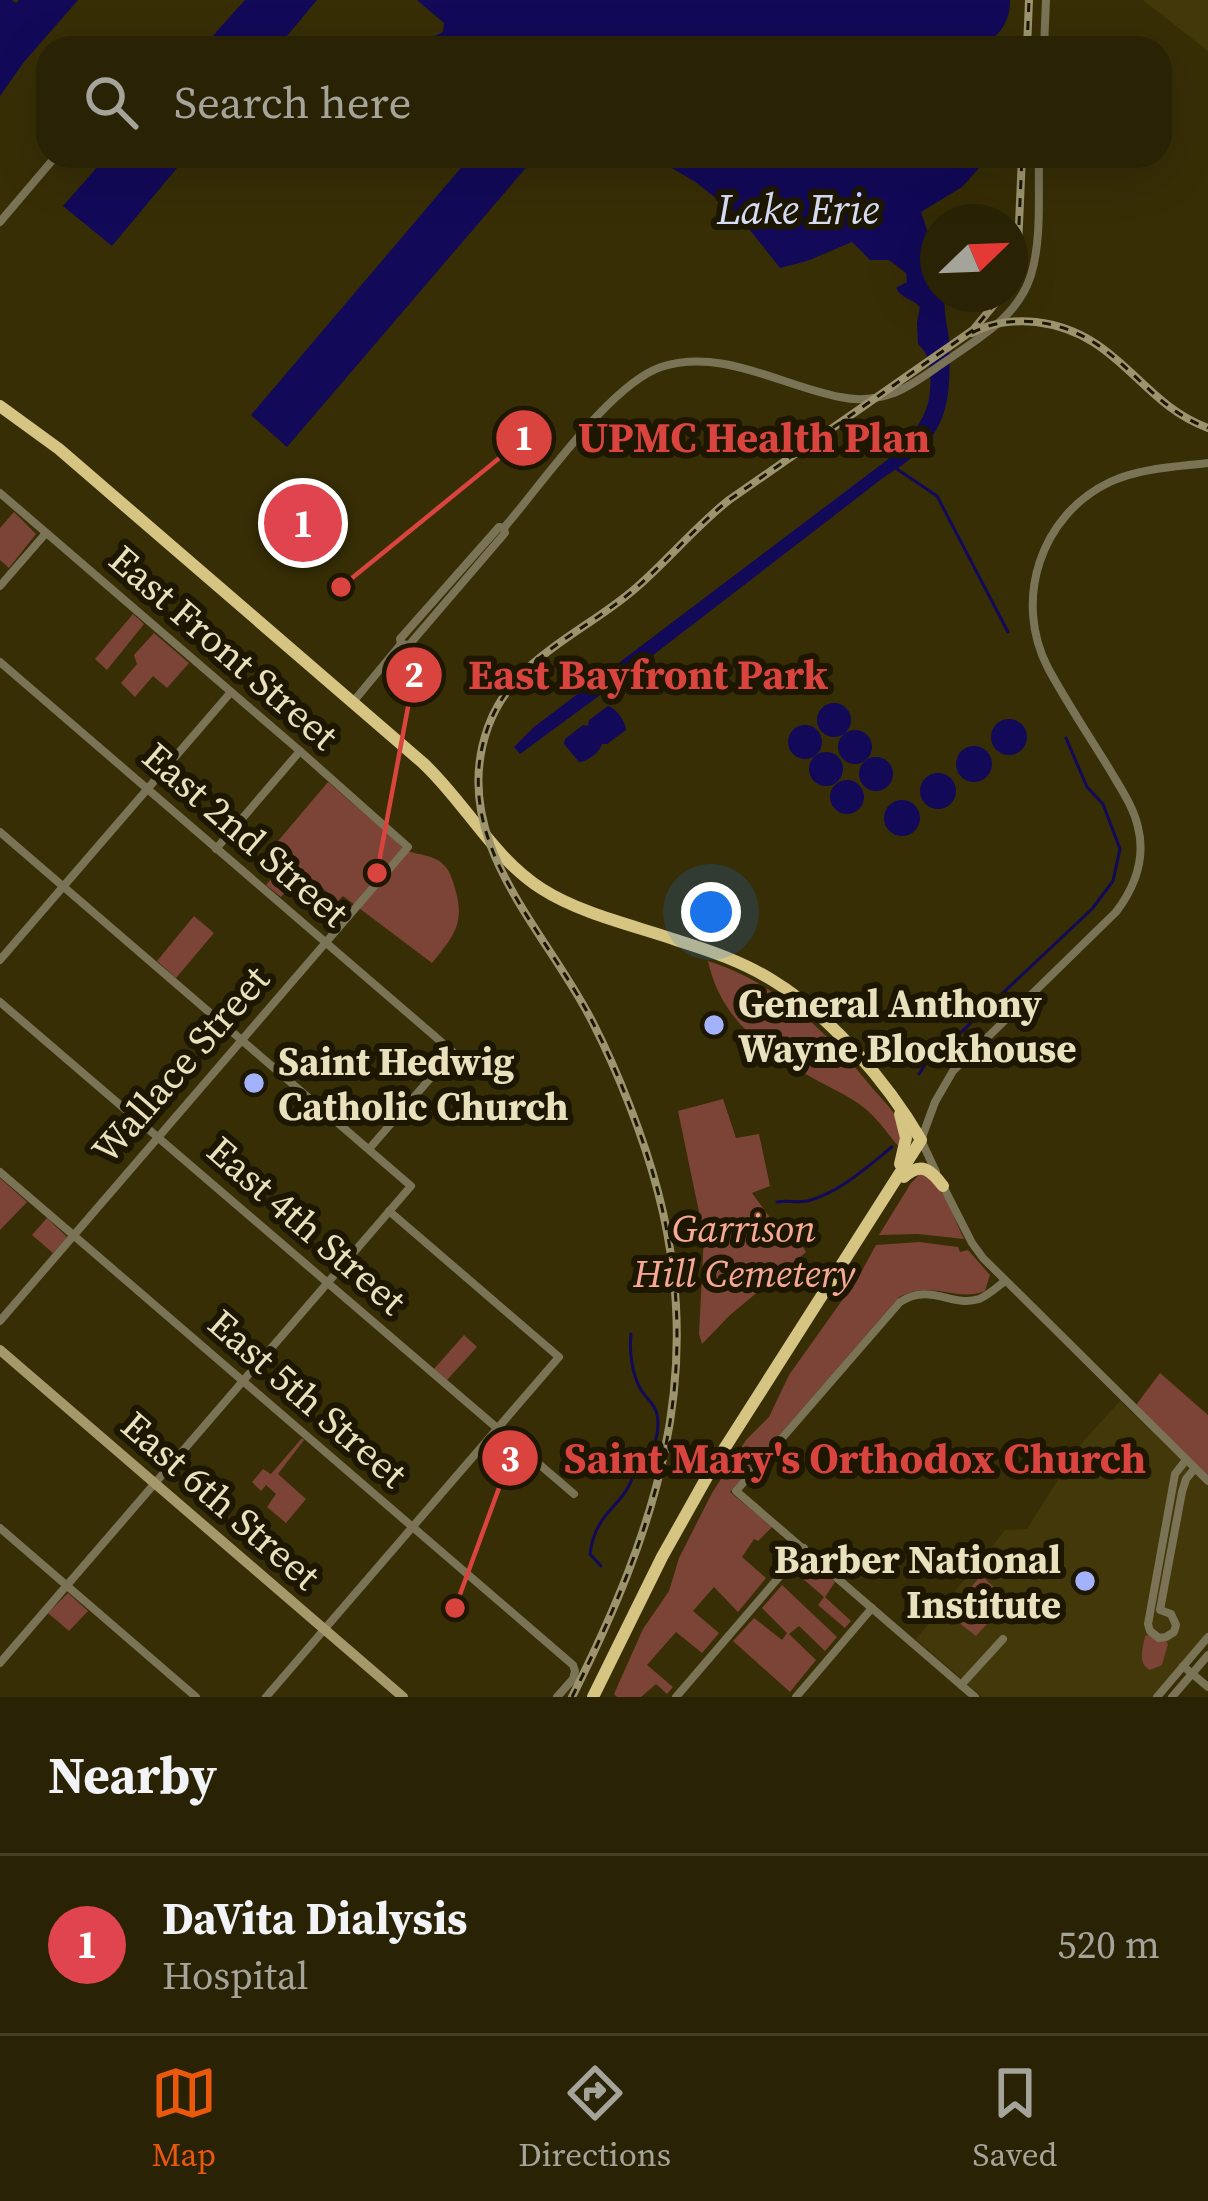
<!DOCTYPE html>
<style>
:root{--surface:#292204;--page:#352f13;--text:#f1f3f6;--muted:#a5a49a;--line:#453f26;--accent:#ea580c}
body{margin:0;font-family:"Source Serif 4",serif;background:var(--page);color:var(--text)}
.compass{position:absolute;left:920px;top:204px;width:108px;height:108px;border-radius:50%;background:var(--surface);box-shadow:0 12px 48px #0002;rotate:67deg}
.you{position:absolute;left:711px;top:912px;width:42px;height:42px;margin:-30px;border:9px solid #fff;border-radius:50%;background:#1a73e8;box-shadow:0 0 0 18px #1a73e833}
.badge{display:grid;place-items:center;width:78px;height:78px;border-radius:50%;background:var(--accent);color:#fff;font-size:39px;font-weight:700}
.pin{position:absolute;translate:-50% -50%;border:6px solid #fff;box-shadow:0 3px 12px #0006}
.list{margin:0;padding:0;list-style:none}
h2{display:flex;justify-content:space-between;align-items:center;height:156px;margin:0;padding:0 48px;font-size:51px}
h2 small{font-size:39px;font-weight:400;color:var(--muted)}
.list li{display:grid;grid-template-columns:78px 1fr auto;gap:36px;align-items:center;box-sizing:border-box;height:180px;padding:0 48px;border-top:3px solid var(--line)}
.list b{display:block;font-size:45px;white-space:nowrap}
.list p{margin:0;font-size:39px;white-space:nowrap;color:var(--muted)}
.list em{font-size:39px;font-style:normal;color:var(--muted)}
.icon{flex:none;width:66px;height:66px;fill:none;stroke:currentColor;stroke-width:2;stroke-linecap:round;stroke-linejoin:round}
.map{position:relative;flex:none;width:1208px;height:1697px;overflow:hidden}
.search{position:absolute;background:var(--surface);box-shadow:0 12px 48px #0002;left:36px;right:36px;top:36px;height:132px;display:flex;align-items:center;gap:30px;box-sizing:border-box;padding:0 42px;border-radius:36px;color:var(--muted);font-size:45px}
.sheet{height:336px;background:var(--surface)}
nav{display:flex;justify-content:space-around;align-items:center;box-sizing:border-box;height:168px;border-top:3px solid var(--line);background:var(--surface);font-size:33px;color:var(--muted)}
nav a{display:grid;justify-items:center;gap:6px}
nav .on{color:var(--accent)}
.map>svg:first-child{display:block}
.built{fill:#43380a}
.green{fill:#7c4436}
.water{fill:#120959}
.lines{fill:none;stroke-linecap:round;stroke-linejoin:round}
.stream{stroke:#120959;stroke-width:3}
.minor{stroke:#7a7356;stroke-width:8}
.secondary{stroke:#a5996b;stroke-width:10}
.trunk{stroke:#d6c482;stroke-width:12}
.rail-casing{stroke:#9d946f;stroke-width:8}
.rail{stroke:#1d1600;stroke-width:3;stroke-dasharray:9;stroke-linecap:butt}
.poi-dot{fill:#a3b2fd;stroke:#1d1600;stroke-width:4.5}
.labels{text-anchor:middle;stroke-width:12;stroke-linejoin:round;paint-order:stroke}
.street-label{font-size:39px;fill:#e9e0bd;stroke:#1d1600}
.poi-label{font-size:39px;font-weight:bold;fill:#e9e0bd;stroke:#1d1600;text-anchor:start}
.park-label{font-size:39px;font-style:italic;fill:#f7a995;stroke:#1d1600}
.water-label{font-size:42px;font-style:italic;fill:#d7ddf4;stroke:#1d1600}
.leader{fill:none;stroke:#d9443e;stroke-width:4.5}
.callout-dot{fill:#d9443e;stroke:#1d1600;stroke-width:4.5}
.mark-label{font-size:36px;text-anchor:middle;font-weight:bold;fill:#fff}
.callout-label{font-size:42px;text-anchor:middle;font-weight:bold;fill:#d9443e;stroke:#1d1600;stroke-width:12;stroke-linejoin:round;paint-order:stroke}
</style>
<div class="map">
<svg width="1208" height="1697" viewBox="0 0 1208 1697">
<rect width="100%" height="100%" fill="#372e06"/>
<!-- built -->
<g class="built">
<path d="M1143,0H1208V51Z"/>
<path d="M1120,1401L1208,1486V1633L1153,1697H982L916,1639L1005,1530L1027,1529L1080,1445Z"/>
</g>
<!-- green -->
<g class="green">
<path d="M14,512L36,534L9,568L0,560V528Z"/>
<path d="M133,614L144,624L107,670L95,659Z"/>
<path d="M154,633L189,663L167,688L153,676L135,697L121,683L137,664L134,655Z"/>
<path d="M328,782L397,842C408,857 423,851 439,861C448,867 451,875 454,885C466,922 455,935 432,963L343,896L338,901L303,872L281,897L266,885L288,860L273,847Z"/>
<path d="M194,916L214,933L176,978L157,961Z"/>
<path d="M708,961C775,982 826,1031 869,1084C877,1095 893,1108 898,1121C901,1128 900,1140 900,1148C890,1137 881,1123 869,1112C855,1099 837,1091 820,1082C769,1054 721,1022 708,961Z"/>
<path d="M723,1099L736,1138L759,1134L770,1186L752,1193L779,1230L792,1228L806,1252L730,1315L702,1344L699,1334L704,1236L678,1111Z"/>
<path d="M921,1173C944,1184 953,1216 964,1239L918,1234L879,1235L911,1183Z"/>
<path d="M0,1178L27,1202L0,1230Z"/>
<path d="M47,1218L67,1237L53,1253L32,1235Z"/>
<path d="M919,1242L958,1247L960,1252L968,1250L990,1275L985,1291C954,1303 934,1279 899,1297L730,1492L772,1527L758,1541L754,1539L742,1557L766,1578L738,1612L714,1587L693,1611L719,1633L702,1653L676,1632L647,1665L673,1687L667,1694L656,1684L641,1697H617L614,1694L643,1629L669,1591L679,1558L712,1493L746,1440L769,1417L789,1375L858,1278L876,1245Z"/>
<path d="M464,1335L477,1347L447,1380L434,1369Z"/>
<path d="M1160,1373L1208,1415V1476L1136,1405Z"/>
<path d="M302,1438L304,1440L278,1474L306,1499L286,1523L267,1507L276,1494L266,1485L261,1491L252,1482L263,1469L271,1474Z"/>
<path d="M807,1557L835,1582L825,1597L851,1621L845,1628L818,1605L824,1597L794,1571Z"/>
<path d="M981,1575L1003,1596L983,1619L987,1624L976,1636L953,1618L961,1609L957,1605Z"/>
<path d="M782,1585L837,1637L825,1651L799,1626L789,1634L816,1660L790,1692L733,1641L754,1618L782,1640L787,1633L762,1608Z"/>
<path d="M68,1593L88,1611L69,1631L48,1613Z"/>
<path d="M1149,1635L1157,1640L1166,1641L1168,1644L1162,1665L1150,1670C1137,1663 1143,1649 1145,1636Z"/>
</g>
<!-- water -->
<g class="water">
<path d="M0,0H12L16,3L19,0H78L24,62L0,96Z"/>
<path d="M245,0H317L277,48H202Z"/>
<path d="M417,0H1010C1010,23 1000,33 983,48H450L435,36L443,32L444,23Z"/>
<path d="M107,156H187L112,246L63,206Z"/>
<path d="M471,156H536L287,447L251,415Z"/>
<path d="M651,156H990L962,187L921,212L938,263V294H946C942,312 948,323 949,341C952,413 945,439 883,478L622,679L520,754L514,747L534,727L895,454C920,425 933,411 930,371C929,358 927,353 918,344L917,323L920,307C913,299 902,299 896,288L907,282L906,273L889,260H870L852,242L807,261L780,268L738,215L694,181Z"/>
<circle cx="834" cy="720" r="17"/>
<path d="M608,706C616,708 626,722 626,730L607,744H602C600,752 587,762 579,762L564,744L565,739L583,725L588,726L589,720Z"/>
<circle cx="1009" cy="737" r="18"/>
<circle cx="805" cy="742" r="17"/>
<circle cx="855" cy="747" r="17"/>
<circle cx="974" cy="764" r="18"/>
<circle cx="826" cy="769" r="17"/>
<circle cx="876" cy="774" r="17"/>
<circle cx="938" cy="791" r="18"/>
<circle cx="847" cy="797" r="17"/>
<circle cx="902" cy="818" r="18"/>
</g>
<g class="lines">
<!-- stream -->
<g class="stream">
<path d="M897,469L937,496L1008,632"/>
<path d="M919,1074L936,1048L956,1037L1092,909L1113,881L1120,849L1103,804L1087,787L1066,738"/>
<path d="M777,1202C788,1200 796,1203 807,1201C839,1193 867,1167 892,1147"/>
<path d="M601,1566L590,1554C595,1510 626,1506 634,1472C651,1462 661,1434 657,1414C655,1404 646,1398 641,1390C632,1374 629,1352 631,1334"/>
</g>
<!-- minor -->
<g class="minor">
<path d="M148,48L152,43"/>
<path d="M1044,48L1046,0"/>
<path d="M0,222L56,156"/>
<path d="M0,493L300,751L408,847L0,1321"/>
<path d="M0,586L46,533"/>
<path d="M401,644L409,645L505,533L504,528L508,523C544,481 611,384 661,367C721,347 782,386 840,397C858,401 877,399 894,393C914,385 931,371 949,359C982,336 1018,316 1031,275C1042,239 1038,194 1039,156"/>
<path d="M401,644L400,639L499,527L504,528"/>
<path d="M0,662L453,1052L369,1149"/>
<path d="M353,702L401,644"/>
<path d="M0,832L411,1186L0,1663"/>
<path d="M216,849L300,751"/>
<path d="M0,960L231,692"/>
<path d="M0,1002L574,1494"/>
<path d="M0,1172L573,1665L575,1671L573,1679L557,1697"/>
<path d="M936,1172L921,1140L935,1102L953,1071L1116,912C1135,887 1146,859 1138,827C1133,806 1121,789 1110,770C1089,736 1067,703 1048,668C1013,601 1040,515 1110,482C1140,468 1175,467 1208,463"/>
<path d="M943,1186L972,1243L983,1258L1208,1481"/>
<path d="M1186,1460L1175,1474L1148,1624L1150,1631L1159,1638L1166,1637L1174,1632L1176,1625L1171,1614L1160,1610L1182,1492L1186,1479L1195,1468"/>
<path d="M0,1528L196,1697"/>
<path d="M1183,1666L1208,1687"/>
<path d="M961,1685L1003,1639"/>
<path d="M266,1697L559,1357L389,1211"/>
<path d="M676,1697L804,1548"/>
<path d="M796,1697L872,1608"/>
<path d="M975,1697L736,1491L900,1302C931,1282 951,1308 979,1299C989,1295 997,1287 1005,1281"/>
<path d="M1157,1697L1208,1637"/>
<path d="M1172,1697L1208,1655"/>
</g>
<!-- secondary -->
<path class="secondary" d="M0,1350L403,1697"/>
<!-- trunk -->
<g class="trunk">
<path d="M0,406L59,449L423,763C465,802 493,858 542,889C581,914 636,926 679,941C711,951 743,962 772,980C830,1015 887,1082 921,1140L712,1468L662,1557L593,1697"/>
<path d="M900,1164L906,1138L900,1114"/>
<path d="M904,1177C921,1161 931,1170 943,1186"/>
</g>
<!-- rail casing -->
<g class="rail-casing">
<g id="rail">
<path d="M1027,48L1029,0"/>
<path d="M1010,278L1018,247L1022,156"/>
<path d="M972,333C993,322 1013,320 1036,322C1120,332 1139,403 1208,428"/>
<path d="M572,1697C655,1531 707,1378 658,1192C644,1138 618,1072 593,1023C546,929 447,841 488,727C514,656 585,633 637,587C669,559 696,526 729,500L973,330L1003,294"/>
</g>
</g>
<!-- rail -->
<use href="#rail" class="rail"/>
</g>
<!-- markers -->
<g class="poi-dot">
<circle cx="714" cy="1025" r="12"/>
<circle cx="254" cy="1083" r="12"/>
<circle cx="1085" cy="1581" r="12"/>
</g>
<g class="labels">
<!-- street labels -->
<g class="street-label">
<text transform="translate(224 647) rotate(41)" y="14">East Front Street</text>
<text transform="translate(246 834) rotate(41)" y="14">East 2nd Street</text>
<text transform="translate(180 1064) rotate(-49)" y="14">Wallace Street</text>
<text transform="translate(307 1225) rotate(41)" y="14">East 4th Street</text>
<text transform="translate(308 1398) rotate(41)" y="14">East 5th Street</text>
<text transform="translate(221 1500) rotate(41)" y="14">East 6th Street</text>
</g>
<!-- poi labels -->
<g class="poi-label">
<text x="738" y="1017">General Anthony<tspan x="738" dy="45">Wayne Blockhouse</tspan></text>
<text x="278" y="1075">Saint Hedwig<tspan x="278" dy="45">Catholic Church</tspan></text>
<text x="1061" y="1573" text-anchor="end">Barber National<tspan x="1061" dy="45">Institute</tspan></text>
</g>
<!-- park labels -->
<g class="park-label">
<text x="744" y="1242">Garrison<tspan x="744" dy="45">Hill Cemetery</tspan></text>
</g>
<!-- water labels -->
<g class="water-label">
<text x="798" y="224">Lake Erie</text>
</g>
</g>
<!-- callouts -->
<path class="leader" d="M341 587L524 438M377 873L414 675M455 1608L510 1458"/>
<g class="callout-dot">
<circle cx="341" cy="587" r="12"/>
<circle cx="377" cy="873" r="12"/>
<circle cx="455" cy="1608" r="12"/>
<circle cx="524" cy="438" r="30"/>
<circle cx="414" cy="675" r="30"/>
<circle cx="510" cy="1458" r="30"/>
</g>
<g class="mark-label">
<text x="524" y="450">1</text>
<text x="414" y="687">2</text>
<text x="510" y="1471">3</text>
</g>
<g class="callout-label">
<text x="754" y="452">UPMC Health Plan</text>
<text x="648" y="689">East Bayfront Park</text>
<text x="855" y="1473">Saint Mary's Orthodox Church</text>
</g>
</svg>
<svg class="compass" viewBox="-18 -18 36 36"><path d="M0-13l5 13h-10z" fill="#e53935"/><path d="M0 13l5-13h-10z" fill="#a5a49a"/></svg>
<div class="you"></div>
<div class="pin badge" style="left:303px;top:523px;background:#e0444e">1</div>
<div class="search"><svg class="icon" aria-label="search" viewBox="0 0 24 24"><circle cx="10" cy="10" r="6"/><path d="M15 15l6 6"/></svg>Search here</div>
</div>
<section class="sheet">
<h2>Nearby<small></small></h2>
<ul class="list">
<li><span class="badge" style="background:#e0444e">1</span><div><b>DaVita Dialysis</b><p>Hospital</p></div><em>520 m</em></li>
</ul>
</section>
<nav>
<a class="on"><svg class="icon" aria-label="map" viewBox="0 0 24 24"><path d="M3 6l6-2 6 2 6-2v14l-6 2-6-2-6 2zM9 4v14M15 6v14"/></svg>Map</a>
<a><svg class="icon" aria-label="directions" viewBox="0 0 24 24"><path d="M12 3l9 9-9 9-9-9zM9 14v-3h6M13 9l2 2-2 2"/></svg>Directions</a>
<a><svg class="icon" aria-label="saved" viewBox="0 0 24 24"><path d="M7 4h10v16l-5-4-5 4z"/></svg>Saved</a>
</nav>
